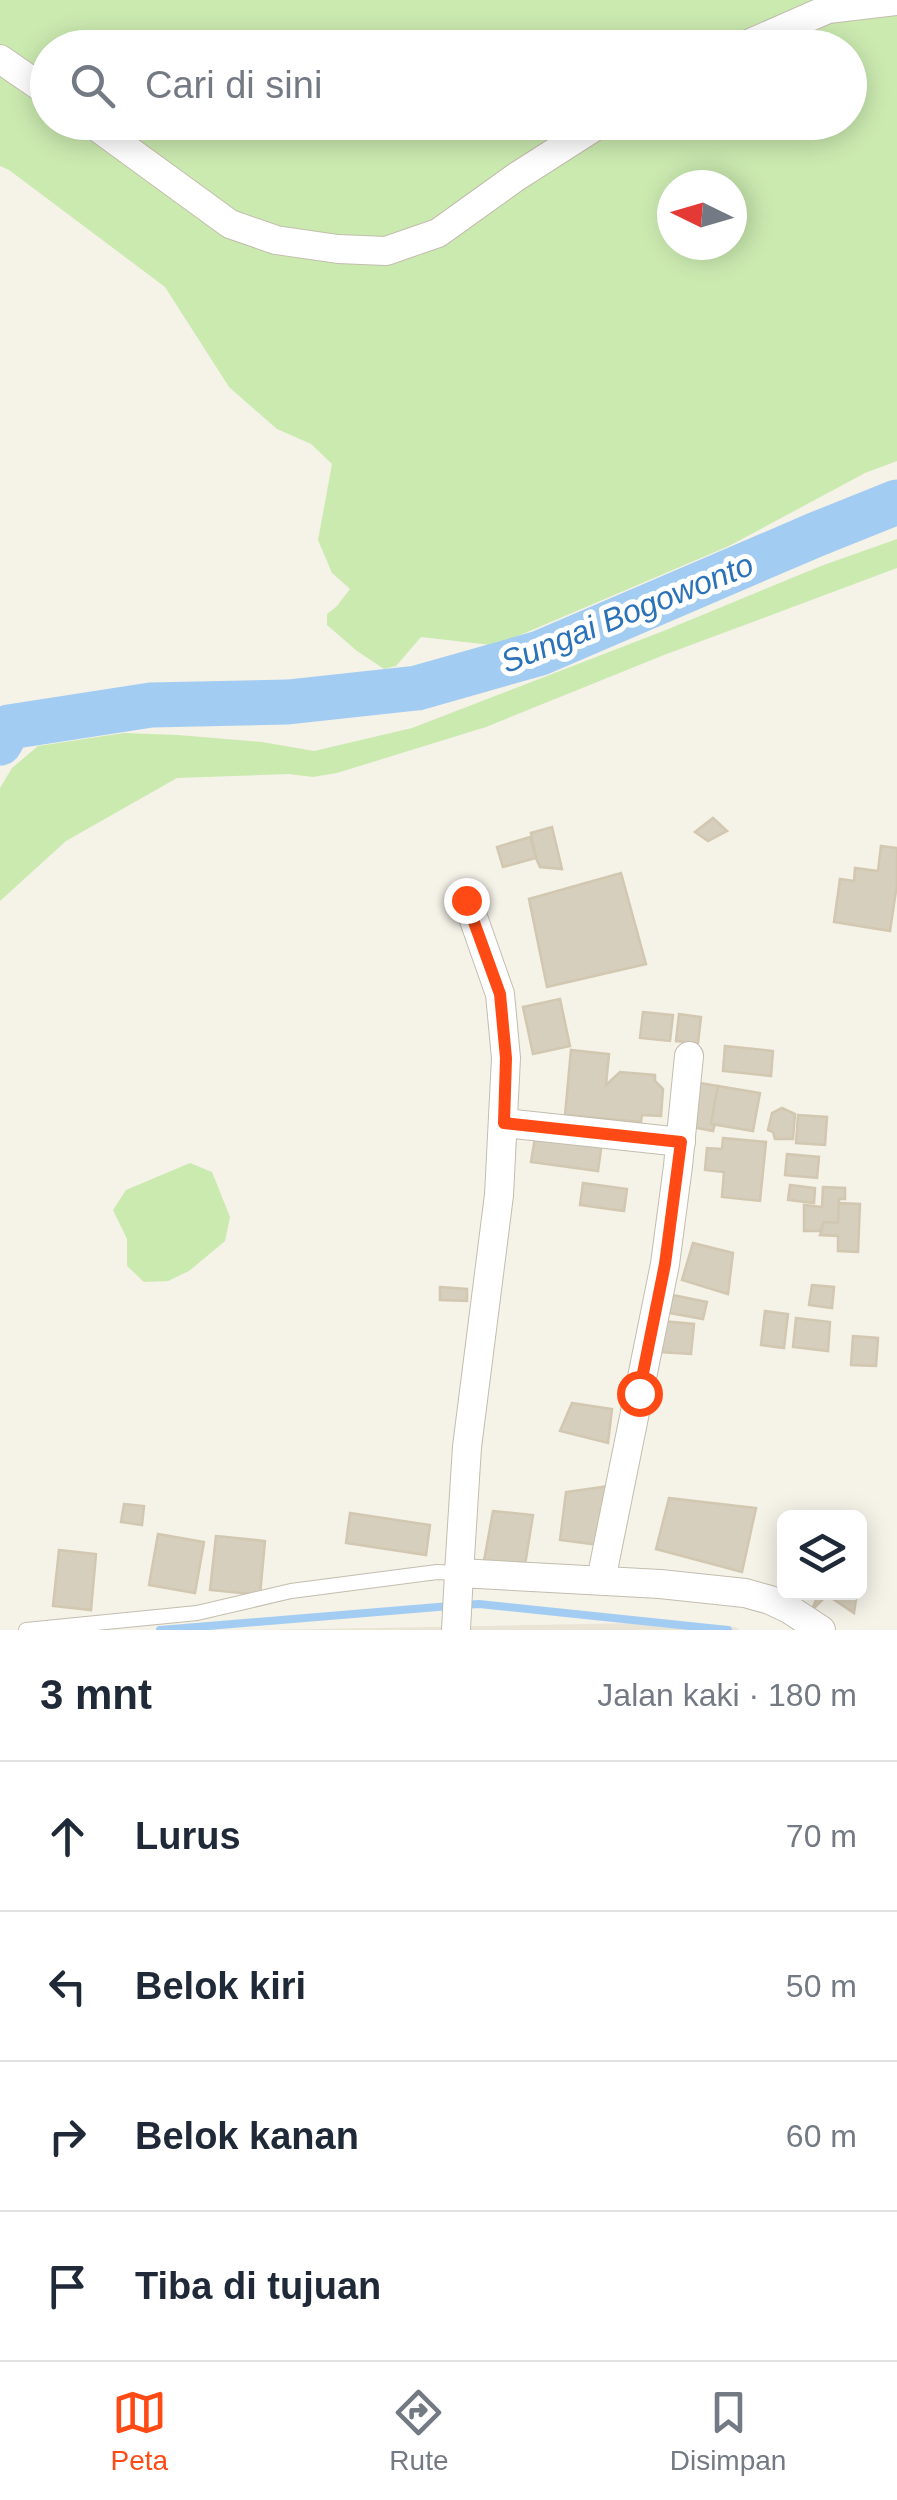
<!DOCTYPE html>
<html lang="id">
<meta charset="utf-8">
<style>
:root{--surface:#fff;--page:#f2f2f3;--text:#1f2937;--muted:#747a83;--line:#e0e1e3;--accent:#ff4a15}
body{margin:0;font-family:Arial,sans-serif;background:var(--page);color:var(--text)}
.controls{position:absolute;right:30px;bottom:30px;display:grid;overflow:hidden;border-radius:15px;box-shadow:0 5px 25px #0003}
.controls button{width:90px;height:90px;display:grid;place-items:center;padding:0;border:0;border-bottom:2px solid var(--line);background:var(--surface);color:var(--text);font:50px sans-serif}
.compass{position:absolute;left:657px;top:170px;width:90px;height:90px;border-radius:50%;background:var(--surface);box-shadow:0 5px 25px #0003;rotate:275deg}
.stop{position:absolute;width:30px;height:30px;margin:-22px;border:8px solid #ff4a15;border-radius:50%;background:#fff}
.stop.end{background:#ff4a15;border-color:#fff;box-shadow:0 2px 10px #0008}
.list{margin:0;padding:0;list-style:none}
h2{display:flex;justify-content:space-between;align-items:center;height:130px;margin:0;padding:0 40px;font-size:42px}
h2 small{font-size:32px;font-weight:400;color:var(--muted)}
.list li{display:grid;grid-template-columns:65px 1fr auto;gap:30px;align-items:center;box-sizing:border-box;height:150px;padding:0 40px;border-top:2px solid var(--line)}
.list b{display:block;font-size:38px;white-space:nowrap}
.list em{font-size:32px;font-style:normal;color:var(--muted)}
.icon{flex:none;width:55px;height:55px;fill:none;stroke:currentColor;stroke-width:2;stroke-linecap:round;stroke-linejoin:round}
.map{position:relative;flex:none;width:897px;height:1630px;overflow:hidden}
.search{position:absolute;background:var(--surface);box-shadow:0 5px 25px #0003;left:30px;right:30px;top:30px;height:110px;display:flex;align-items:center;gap:25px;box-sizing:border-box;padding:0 35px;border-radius:55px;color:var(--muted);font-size:38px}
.sheet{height:730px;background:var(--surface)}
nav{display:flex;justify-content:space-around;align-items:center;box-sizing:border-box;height:140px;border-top:2px solid var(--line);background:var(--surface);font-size:28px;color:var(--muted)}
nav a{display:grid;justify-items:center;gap:5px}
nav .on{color:var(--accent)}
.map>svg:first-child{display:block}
.residential{fill:#e9e4d6}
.green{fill:#cbeab0;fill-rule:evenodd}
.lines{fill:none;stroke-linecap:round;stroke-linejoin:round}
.stream{stroke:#a3ccf2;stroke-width:8}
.river{stroke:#a3ccf2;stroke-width:45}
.building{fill:#d7cfbd;stroke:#d2c7b0;stroke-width:2.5}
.lane-casing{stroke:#c3bdad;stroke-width:16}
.street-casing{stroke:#c3bdad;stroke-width:30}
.lane{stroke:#fff;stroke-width:14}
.street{stroke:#fff;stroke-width:28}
.route{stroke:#ff4a15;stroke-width:12}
.labels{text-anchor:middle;stroke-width:10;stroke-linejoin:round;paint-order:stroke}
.water-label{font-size:32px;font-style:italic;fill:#2c72b8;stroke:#fff}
</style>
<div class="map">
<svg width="897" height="1630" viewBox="0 0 897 1630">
<rect width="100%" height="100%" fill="#f5f2e8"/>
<!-- residential -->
<path class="residential" d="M638,1623L735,1627L740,1630H262Z"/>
<!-- green -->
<g class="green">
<path d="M0,0H897V461L865,473L729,546L504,642L491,645L421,637L396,666L384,669L357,651L327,625V614L337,606L350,589L332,573L318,540L332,464L311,444L277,429L229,387L165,287L9,170L0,166ZM48,48H850V122H48ZM672,185H732V245H672Z"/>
<path d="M897,539V568L664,655L486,727L337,773L313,777L289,774L177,778L66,841L0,901V788L12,768L38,746L124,733L178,735L262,742L314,751L412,728L666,630L821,566Z"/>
<path d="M190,1163L212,1172L230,1217L225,1241L189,1271L168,1281L144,1282L127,1266V1239L113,1210L126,1190Z"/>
</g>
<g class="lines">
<!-- stream -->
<g class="stream">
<path d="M463,1605L479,1604L728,1630"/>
<path d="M160,1630L450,1606"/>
</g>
<!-- river -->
<path class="river" d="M0,743L9,727L151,705L288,702L417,688L540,653L817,534L897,502"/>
</g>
<!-- building -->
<g class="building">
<path d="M713,818L727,831L708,841L695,832Z"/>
<path d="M552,827L562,869L540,867L536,858L531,833Z"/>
<path d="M530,837L536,858L503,867L497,847Z"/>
<path d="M881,846L897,848V884L890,931L834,922L840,879L854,881L855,868L878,871Z"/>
<path d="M621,873L646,964L547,987L529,899Z"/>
<path d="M560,999L570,1046L533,1054L523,1007Z"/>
<path d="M643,1012L673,1015L670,1041L640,1038Z"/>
<path d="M679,1014L701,1017L698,1043L676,1041Z"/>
<path d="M725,1046L773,1051L771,1076L723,1071Z"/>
<path d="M571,1050L609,1054L606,1085L620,1072L655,1075V1081L663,1089L661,1116L642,1115L641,1122L565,1115Z"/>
<path d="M700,1083L718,1086L711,1124H715L713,1131L692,1127Z"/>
<path d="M718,1086L760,1093L753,1131L711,1124Z"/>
<path d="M782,1108L795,1114L793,1139H775L773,1132L768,1130L772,1113Z"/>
<path d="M798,1115L827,1117L825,1145L796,1143Z"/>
<path d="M536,1132L602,1142L598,1171L531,1162Z"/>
<path d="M723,1138L766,1142L760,1201L722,1197L724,1172L705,1170L707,1148L722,1149Z"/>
<path d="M787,1154L819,1157L817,1178L785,1175Z"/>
<path d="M583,1183L627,1189L624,1211L580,1205Z"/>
<path d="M790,1185L815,1188L814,1203L788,1200Z"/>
<path d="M823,1187L845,1188V1199H839L838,1223L824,1222L820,1231H804V1205L822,1207Z"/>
<path d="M839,1203L860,1204L858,1252L838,1251V1236L820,1235L824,1222L838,1223Z"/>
<path d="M693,1243L733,1253L728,1294L682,1280Z"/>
<path d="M812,1285L834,1287L832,1308L809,1305Z"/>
<path d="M440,1287L467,1289V1301L440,1300Z"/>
<path d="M668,1294L707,1302L703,1319L664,1312Z"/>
<path d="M765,1311L788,1314L784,1348L761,1345Z"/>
<path d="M796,1318L830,1322L828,1351L793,1347Z"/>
<path d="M662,1321L694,1324L691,1354L660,1352Z"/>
<path d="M853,1336L878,1338L876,1366L851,1365Z"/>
<path d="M572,1403L612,1409L608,1443L560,1431Z"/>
<path d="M609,1486L600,1545L560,1540L566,1492Z"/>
<path d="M669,1498L756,1508L742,1572L656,1549Z"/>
<path d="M124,1504L144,1506L142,1525L121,1522Z"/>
<path d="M493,1511L533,1515L525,1565L484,1561Z"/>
<path d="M350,1513L430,1525L426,1555L346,1543Z"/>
<path d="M158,1534L204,1542L195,1593L149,1585Z"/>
<path d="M216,1536L265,1541L260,1595L210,1590Z"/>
<path d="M59,1550L96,1554L91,1610L53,1606Z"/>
<path d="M819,1592H857L854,1613L827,1595L812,1610Z"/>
</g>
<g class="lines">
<!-- lane casing -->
<g class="lane-casing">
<path id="lane" d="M26,1630L197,1613L291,1591L437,1572L459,1573"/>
</g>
<!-- street casing -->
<g class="street-casing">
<g id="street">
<path d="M739,48L828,9L897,1"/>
<path d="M0,59L48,92"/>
<path d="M90,122L230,224L276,240L338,249L386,251L438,233L516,177L602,122"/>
<path d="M504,1123L681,1142"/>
<path d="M459,1573L467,1447L499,1195L506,1058L500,994L467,900"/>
<path d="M601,1580L665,1264L678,1166L689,1056"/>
<path d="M456,1630L459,1573L660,1584L745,1593L770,1600L789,1609L821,1630"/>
</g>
</g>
<!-- lane -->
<use href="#lane" class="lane"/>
<!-- street -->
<use href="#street" class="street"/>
</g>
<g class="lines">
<!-- route -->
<path class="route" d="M466,900L500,994L506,1058L504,1123L681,1142L665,1264L639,1393"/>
</g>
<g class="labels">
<!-- water labels -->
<g class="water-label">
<text transform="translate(627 613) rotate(-22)" y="11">Sungai Bogowonto</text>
</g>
</g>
</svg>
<div class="controls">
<button><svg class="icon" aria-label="layers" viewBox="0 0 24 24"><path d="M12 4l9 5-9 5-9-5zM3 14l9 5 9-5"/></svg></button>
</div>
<svg class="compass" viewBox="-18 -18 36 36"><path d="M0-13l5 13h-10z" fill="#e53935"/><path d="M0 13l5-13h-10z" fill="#747a83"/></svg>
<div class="stop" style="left:639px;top:1393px"></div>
<div class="stop end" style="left:466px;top:900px"></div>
<div class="search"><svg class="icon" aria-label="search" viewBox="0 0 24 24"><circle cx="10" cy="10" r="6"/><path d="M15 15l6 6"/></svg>Cari di sini</div>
</div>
<section class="sheet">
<h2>3 mnt<small>Jalan kaki · 180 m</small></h2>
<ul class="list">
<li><svg class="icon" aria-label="ahead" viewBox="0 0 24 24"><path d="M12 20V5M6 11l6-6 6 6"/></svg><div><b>Lurus</b></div><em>70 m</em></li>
<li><svg class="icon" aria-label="left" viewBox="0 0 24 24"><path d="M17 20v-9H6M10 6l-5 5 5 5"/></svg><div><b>Belok kiri</b></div><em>50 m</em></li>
<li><svg class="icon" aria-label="right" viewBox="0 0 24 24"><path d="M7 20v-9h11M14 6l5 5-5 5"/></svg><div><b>Belok kanan</b></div><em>60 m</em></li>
<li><svg class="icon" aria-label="arrive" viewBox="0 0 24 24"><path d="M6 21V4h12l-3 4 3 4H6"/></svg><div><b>Tiba di tujuan</b></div></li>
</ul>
</section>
<nav>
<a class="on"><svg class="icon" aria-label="map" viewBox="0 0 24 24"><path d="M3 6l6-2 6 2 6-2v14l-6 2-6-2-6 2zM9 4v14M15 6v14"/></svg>Peta</a>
<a><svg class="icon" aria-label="directions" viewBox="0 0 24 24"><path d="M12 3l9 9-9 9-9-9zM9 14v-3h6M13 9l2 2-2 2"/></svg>Rute</a>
<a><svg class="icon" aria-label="saved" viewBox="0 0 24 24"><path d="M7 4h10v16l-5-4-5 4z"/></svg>Disimpan</a>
</nav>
